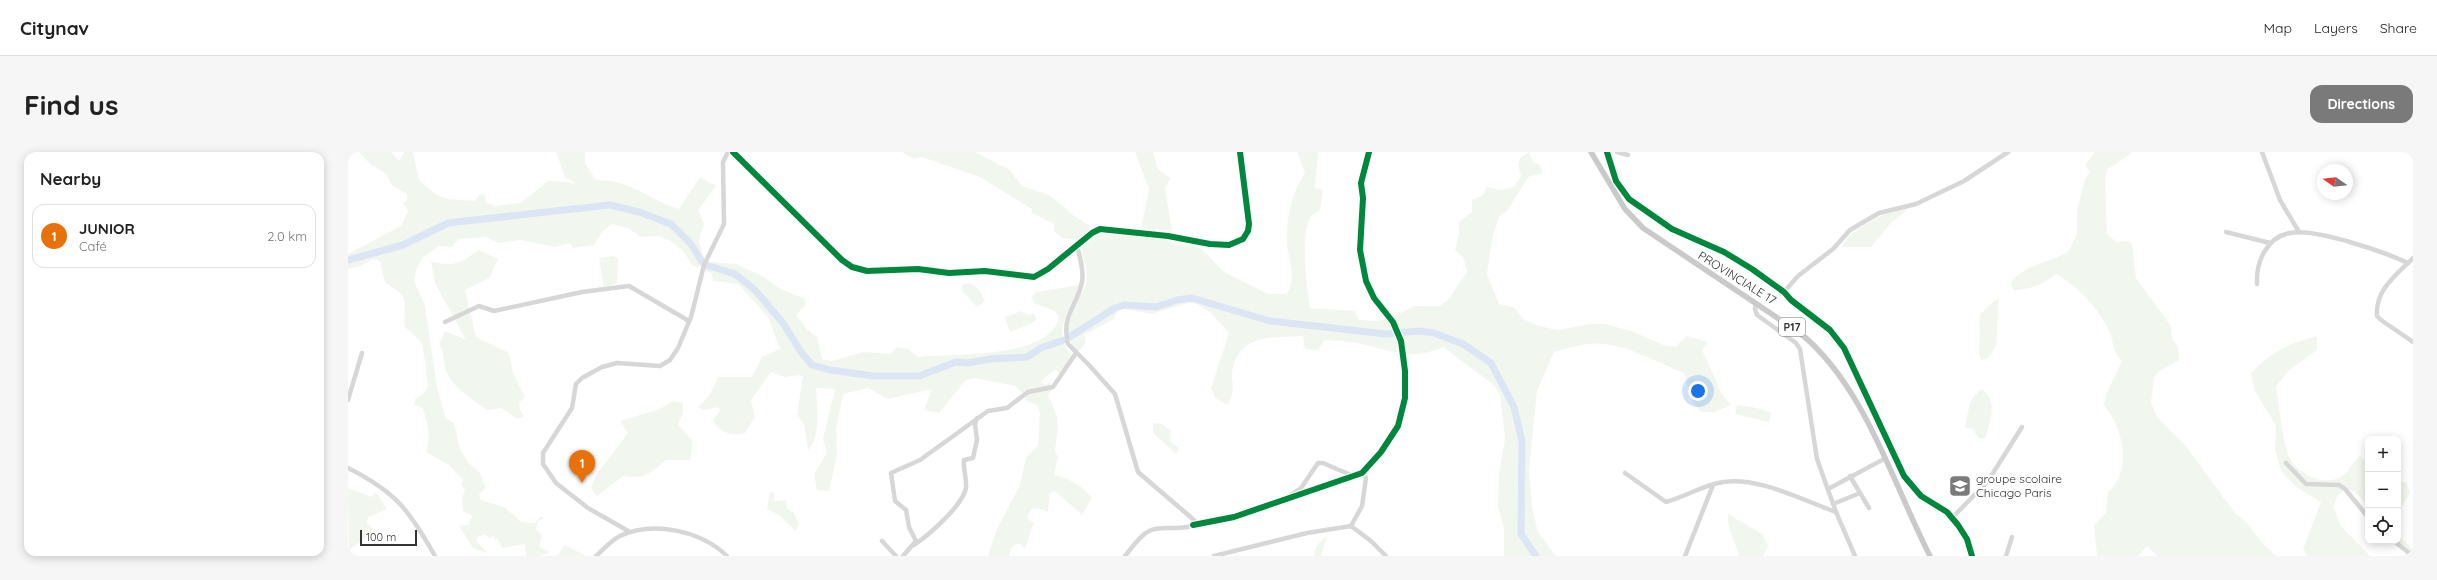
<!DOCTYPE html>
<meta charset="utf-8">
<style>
:root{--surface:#fff;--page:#f6f6f6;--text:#222;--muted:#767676;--line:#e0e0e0;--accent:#7a7a7a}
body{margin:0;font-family:Quicksand,sans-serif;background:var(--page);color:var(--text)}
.controls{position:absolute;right:12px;bottom:12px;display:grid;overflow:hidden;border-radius:8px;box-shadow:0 2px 10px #0003}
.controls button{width:36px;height:36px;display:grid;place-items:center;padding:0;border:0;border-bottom:1px solid var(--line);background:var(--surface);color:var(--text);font:20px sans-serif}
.compass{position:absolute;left:1969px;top:12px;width:36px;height:36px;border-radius:50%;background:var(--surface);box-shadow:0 2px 10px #0003;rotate:284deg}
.scale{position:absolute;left:12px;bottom:10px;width:57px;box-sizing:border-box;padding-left:4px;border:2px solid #333;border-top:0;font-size:11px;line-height:14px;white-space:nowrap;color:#333;-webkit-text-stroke:3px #fff;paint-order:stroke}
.you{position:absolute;left:1350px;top:239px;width:14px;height:14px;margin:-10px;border:3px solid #fff;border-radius:50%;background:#1a73e8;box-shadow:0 0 0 6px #1a73e833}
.badge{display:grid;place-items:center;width:26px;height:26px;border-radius:50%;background:var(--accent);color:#fff;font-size:13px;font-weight:700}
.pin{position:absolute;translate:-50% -33px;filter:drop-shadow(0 1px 2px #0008)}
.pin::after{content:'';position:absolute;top:21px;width:14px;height:12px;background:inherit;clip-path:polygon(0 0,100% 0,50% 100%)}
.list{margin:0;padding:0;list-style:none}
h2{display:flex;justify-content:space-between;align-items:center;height:52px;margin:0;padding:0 16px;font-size:17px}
h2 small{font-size:13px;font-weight:400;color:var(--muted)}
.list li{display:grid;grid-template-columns:26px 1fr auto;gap:12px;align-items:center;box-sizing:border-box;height:64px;margin:0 8px 8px;padding:0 8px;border:1px solid var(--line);border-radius:12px}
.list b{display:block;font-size:15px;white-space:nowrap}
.list p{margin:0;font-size:13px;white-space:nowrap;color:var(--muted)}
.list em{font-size:13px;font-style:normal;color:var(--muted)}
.icon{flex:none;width:22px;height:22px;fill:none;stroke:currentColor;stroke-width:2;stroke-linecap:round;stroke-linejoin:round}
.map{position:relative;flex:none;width:2065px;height:404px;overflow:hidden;border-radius:12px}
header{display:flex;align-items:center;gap:24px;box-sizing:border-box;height:56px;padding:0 20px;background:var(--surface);border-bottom:1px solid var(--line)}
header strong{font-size:19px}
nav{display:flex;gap:22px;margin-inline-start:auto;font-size:14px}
.intro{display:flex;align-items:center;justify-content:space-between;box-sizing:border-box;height:96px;padding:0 24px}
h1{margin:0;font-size:28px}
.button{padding:10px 18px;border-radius:12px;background:var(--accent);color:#fff;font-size:14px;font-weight:700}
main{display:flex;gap:24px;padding:0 24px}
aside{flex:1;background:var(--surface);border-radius:12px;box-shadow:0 2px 10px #0003}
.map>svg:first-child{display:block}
.green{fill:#f1f7ee}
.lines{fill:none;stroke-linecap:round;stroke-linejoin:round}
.river{stroke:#dbe5f4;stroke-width:7}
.minor{stroke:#d7d7d7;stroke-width:4.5}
.major{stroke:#cacaca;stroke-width:5.5}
.cycleway-casing{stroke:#fff;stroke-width:8}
.cycleway{stroke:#00873e;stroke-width:6}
.labels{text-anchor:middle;stroke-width:4;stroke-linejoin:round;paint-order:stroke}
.shield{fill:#fff;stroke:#707070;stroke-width:1}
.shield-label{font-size:11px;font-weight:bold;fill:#333}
.street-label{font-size:12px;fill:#333;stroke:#fff}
.poi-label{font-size:12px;fill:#333;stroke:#fff;text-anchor:start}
</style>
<header>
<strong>Citynav</strong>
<nav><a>Map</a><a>Layers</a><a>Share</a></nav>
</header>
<div class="intro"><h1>Find us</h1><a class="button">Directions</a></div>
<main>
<aside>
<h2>Nearby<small></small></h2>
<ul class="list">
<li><span class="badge" style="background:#e8710a">1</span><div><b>JUNIOR</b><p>Café</p></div><em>2.0 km</em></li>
</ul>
</aside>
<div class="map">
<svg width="2065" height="404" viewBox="0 0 2065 404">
<rect width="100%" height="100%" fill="#fff"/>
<!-- green -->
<g class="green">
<path d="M11,0H43L51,9L56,0H65L71,28L87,42L99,47L127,49L132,42L137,43L138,51L148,54L173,51L200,29L228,31L217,25L208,0H237V11L248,28C283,27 300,48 331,57L352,25L368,34L350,58L356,72L351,89L356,106L350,116L343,112L336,100L323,89L311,84L293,85L280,76L264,72L254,80L246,93L225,96L222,91L207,95L172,88L151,91L137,85L111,87L104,95L91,94L75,105L68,118L66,129L77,154L89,236L98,267L106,271L112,297L120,310L132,321L138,336L131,342L133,348L156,355L174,370L187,371L193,364L196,366L190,369L188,377L194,383L191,395L202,400L192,404H178L177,392L154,396L149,386L147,388L146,384L141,386L137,382L128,386L129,390L140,401L125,396L111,374L120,373L124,364L115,359L114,346L117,338L113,332L115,328L101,313L78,300C83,284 80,271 74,255L66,253L67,247L76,241L80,234L77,209L74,191L56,174C56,148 63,145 37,131L32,109L25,107L12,114L0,117V102L53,74L60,59L55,51L59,48V42L44,33L37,21L23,13Z"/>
<path d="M554,0H627L662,18L674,34L703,44L726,64L741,73V80L730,88L714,86L706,79V72L684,61V57L632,25L574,5L566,7Z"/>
<path d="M787,0H805L810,17L822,26L817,36L824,79L793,76L801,37Z"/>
<path d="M949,0H970L967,36L975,38L972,58C970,60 966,61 964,63C951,79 959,136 962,156L1007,159L1011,168L1030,169L1047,164L1067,154H1092L1101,147L1119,119L1115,105L1107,98L1111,82V70L1124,60V48L1135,43L1139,35L1152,38L1166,35L1173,24L1170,13L1172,6L1181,0L1185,10L1192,13L1195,21L1180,25L1160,58L1151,65L1145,83L1139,122L1151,152L1167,156L1175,167L1191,174L1209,178L1244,172H1257L1286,180L1315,193L1327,195L1339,184L1360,190L1354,198L1375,244L1383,253L1366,260H1353L1342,246L1336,221C1310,211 1282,194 1255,192C1238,190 1222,196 1206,200L1189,239L1181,320L1184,355L1190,380L1208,404H1156V376L1150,355L1151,322L1157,286L1152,243L1146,233L1095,195C1064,209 1045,199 1014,192C1002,189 989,189 977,188L970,198L957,197L955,184C924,186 891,181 884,220C883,225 885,230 885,235C885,241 882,248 880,253L867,246L863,236L881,181L863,161L849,152L840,151L804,162L771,156L766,167L736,183L738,190L731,199L727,198C715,181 720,166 729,148C732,143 737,138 738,132C741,119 734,107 734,95L749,83L757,80L815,86L829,93H840L854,97L876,120L920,142H938C951,124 938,106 939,86C939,62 944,40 957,21Z"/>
<path d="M1747,0H1785L1760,17L1757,27L1759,82L1768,90L1780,89L1784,92L1788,126L1823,174L1824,187L1830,195L1831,208L1810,220L1806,226L1803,251L1810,266L1837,293L1887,361L1898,370L1914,391L1928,404H1809L1799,394L1790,404H1749L1746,373L1758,361L1760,340C1786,317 1774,275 1756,253L1758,242L1774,209C1764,200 1766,190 1761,179C1751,156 1729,134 1708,122C1696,132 1681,138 1666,138L1662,132C1676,112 1700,111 1720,100L1729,82V59L1737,27L1742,20L1738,14L1739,10Z"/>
<path d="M1556,55L1559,58L1544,70L1523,95H1494C1498,79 1540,59 1556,55Z"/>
<path d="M130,98L150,107L141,126L117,138L128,185L161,201L165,221L177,245L171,251L172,258L176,264L170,267L153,256L139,258C125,248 101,233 97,216C95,206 96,200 91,192L97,179L118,188L87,131L83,110C106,114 111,113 130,98Z"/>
<path d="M266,104L270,107L269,131L256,137L251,106Z"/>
<path d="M363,110L388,112L414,124L431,136L457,147L458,153L448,163L459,177L469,185L474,207L484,209L515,200L543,202L549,195L560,197L570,205C603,201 701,208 711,165L707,159L686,151L684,144L689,140L732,133C725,150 708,174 717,194C719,198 723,200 724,205L712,221L707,218L696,226L693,230L697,233L702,230L705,236L700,243L709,264L710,275L707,298L710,305L706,323C722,327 734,333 744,346L734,363L707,339L702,341L700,360L690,356L684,357L679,366L686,371L677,396L670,391L663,396L661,404H640L648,379L672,333L678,306L690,293L692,261L689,253L677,248L678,244L667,234L627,226L617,229L591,261L576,258L584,237L540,247L520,236L495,242L488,278L489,303L481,339L469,338L466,322L479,301L475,287L487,237L468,236C469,252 473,287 460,298L456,272L449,263L455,224L450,223L437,225L423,220L403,248L407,265L397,281C384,285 370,280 365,268L372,259L370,255L356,258L350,255L362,243L370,225H404L414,205L432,197L420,165L390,132L365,129L364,122L356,118Z"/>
<path d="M621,131C630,135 635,140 636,150L629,155L614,139V133Z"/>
<path d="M1651,147L1648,194L1640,206L1633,208L1631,202L1632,162C1640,157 1642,150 1651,147Z"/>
<path d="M673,159L680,163L686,161L689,167L682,172L662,180L657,165Z"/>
<path d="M1969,184V198L1940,219L1928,235C1932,257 1933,281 1940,302C1946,319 1971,333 1988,327C2003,322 2002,311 2012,304L2020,312V354L2006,339L1997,337L1989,345L1985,355L1993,374L2022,404H1959L1955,397L1973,350L1948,335L1933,319L1927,298L1928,274L1907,239L1903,221C1925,199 1939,192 1969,184Z"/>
<path d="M1634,237C1651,249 1642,270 1637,287L1630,286L1624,276H1617C1620,262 1620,245 1634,237Z"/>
<path d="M325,249L335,251V261L330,272L345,290L342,308H318C303,321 295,328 275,324L249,344L243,336L248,323L280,281L272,269L312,257Z"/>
<path d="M1389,253L1409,256L1423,261L1421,270L1387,262Z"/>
<path d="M805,271L814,272L823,279L822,289L831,296L828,302L805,281Z"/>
<path d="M2050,330H2058L2062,341L2050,360Z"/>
<path d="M0,336L24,345L28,340L39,357L20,365L19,372L26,378L28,384H21L2,397L1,404Z"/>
<path d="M422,340L426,341V349L438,348L439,357L446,361L451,371L448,379L431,363L419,357Z"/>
<path d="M1380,362L1414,382L1420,394L1415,404H1391C1388,390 1378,376 1380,362Z"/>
<path d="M2050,383L2063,395L2065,404H2058L2056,398L2049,389Z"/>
<path d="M979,385L973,404H966C967,394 971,390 979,385Z"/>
<path d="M217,393L238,404H209Z"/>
</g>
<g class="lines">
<!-- river -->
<g class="river">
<path d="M0,108L55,93L100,71L262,53L291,60L323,72L343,92L354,110"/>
<path d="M358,113L387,122L407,138L435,171L453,200L464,213L482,218L526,224H571L608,210L619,211L643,207L679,205L693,196L716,188"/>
<path d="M723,184L767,156L777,153L808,155L829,148L844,146L922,169L1038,182L1071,179L1086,181L1115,192L1143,211L1166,255L1174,289L1173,382L1188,404"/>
</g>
<!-- minor -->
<g class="minor">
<path d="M385,0L494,108L504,115L519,119L570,117L601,121L637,119L686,125L700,117L744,81L752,77L820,84L862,92L881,93L895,87L900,79L901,72L892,0"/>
<path d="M1259,0L1268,29L1281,47L1324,77L1376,100L1404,117L1436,140L1443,148L1482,178L1496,196L1556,324L1573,344L1599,360L1610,373L1619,387L1624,404"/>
<path d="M1269,0L1280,3"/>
<path d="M1914,0L1932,48L1951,80"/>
<path d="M1878,80L1922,91"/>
<path d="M729,94C732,105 736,119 734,130C729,155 713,162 720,192L741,213L767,242L790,320L846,368L845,373C832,380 815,372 801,379C791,384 784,396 777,404"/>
<path d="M2065,106C2048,123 2027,138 2029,164L2033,168L2065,190"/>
<path d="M1909,132C1908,109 1919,85 1942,81C1968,76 2036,100 2060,111"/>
<path d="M1436,140L1450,124L1485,97L1502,78L1531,61L1568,52L1616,29L1660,0"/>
<path d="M1408,151L1407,157L1409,163L1448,191L1452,197L1469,307L1488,360L1507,404"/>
<path d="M97,170L131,154L146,159L234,140L281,134L341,169"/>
<path d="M0,248L14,201"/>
<path d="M1938,311L1958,332L1991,333L1997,337L2020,365"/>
<path d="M0,316C48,340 61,358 87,404"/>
<path d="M1277,321L1318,350C1336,345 1352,335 1370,331C1406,322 1454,348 1488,360"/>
<path d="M1502,324L1521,356"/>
<path d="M1480,337L1536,307"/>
<path d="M937,347L953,336L970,311H975L1005,324"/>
<path d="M1485,352L1512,341"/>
<path d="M1604,366L1640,329L1674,275"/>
<path d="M845,373L886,365L1014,321L1033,300L1050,274L1057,246V219L1053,189L1045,170L1026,146L1018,129L1012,98L1015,46L1013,31L1021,0"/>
<path d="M1003,374L1014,354L1018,326L1014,321"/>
<path d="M282,380L240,356L208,331L195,312V301L224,256L228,232L234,226L254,215L269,211L312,214L322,208L330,196L343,165L356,113L376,72L375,10L380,0"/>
<path d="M534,389L548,404"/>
<path d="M2046,389L2065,404"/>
<path d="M566,393C581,383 615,353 618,336C619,327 615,318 616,308L625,306L629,288L627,272L629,266"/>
<path d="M248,404C256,397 262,389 272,384C305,368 353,379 379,404"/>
<path d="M555,404L568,389L561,375L558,358L547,349L543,321L572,308L640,259L659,256L680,240L705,235L728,201"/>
<path d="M866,404L959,381L1003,374L1023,389L1038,404"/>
<path d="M1337,404L1365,333"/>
<path d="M1658,404L1664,385"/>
</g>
<!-- major -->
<path class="major" d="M1243,0L1277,57L1295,76L1452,181C1517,234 1544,330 1582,404"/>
<!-- cycleway casing -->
<g class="cycleway-casing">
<g id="cycleway">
<path d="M385,0L494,108L504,115L519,119L570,117L601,121L637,119L686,125L700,117L744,81L752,77L820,84L862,92L881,93L895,87L900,79L901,72L892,0"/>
<path d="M1259,0L1268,29L1281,47L1324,77L1376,100L1404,117L1436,140L1443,148L1482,178L1496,196L1556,324L1573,344L1599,360L1610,373L1619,387L1624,404"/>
<path d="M845,373L886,365L1014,321L1033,300L1050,274L1057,246V219L1053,189L1045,170L1026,146L1018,129L1012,98L1015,46L1013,31L1021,0"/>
</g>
</g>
<!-- cycleway -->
<use href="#cycleway" class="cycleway"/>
</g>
<!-- icons -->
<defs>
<g id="school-square" transform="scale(1.15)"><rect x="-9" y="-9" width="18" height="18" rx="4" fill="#7a7a7a" stroke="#fff"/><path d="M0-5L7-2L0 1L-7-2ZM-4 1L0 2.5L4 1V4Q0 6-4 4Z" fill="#fff"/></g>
</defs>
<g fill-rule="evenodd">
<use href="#school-square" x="1612" y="334"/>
</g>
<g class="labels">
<!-- shield labels -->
<rect class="shield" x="1431" y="166" width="26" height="18" rx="3"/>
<g class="shield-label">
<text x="1444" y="179">P17</text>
</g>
<!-- street labels -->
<g class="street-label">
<text transform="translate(1389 126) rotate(32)" y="4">PROVINCIALE 17</text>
</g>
<!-- poi labels -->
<g class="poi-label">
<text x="1628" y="331">groupe scolaire<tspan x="1628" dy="14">Chicago Paris</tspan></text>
</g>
</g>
</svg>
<div class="controls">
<button>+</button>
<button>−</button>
<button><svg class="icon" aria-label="locate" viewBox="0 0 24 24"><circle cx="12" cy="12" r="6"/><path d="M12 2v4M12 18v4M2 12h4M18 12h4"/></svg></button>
</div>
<svg class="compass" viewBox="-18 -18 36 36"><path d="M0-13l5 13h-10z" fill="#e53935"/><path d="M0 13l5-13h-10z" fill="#767676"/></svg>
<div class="scale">100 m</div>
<div class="you"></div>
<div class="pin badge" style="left:234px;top:331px;background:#e8710a">1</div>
</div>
</main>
